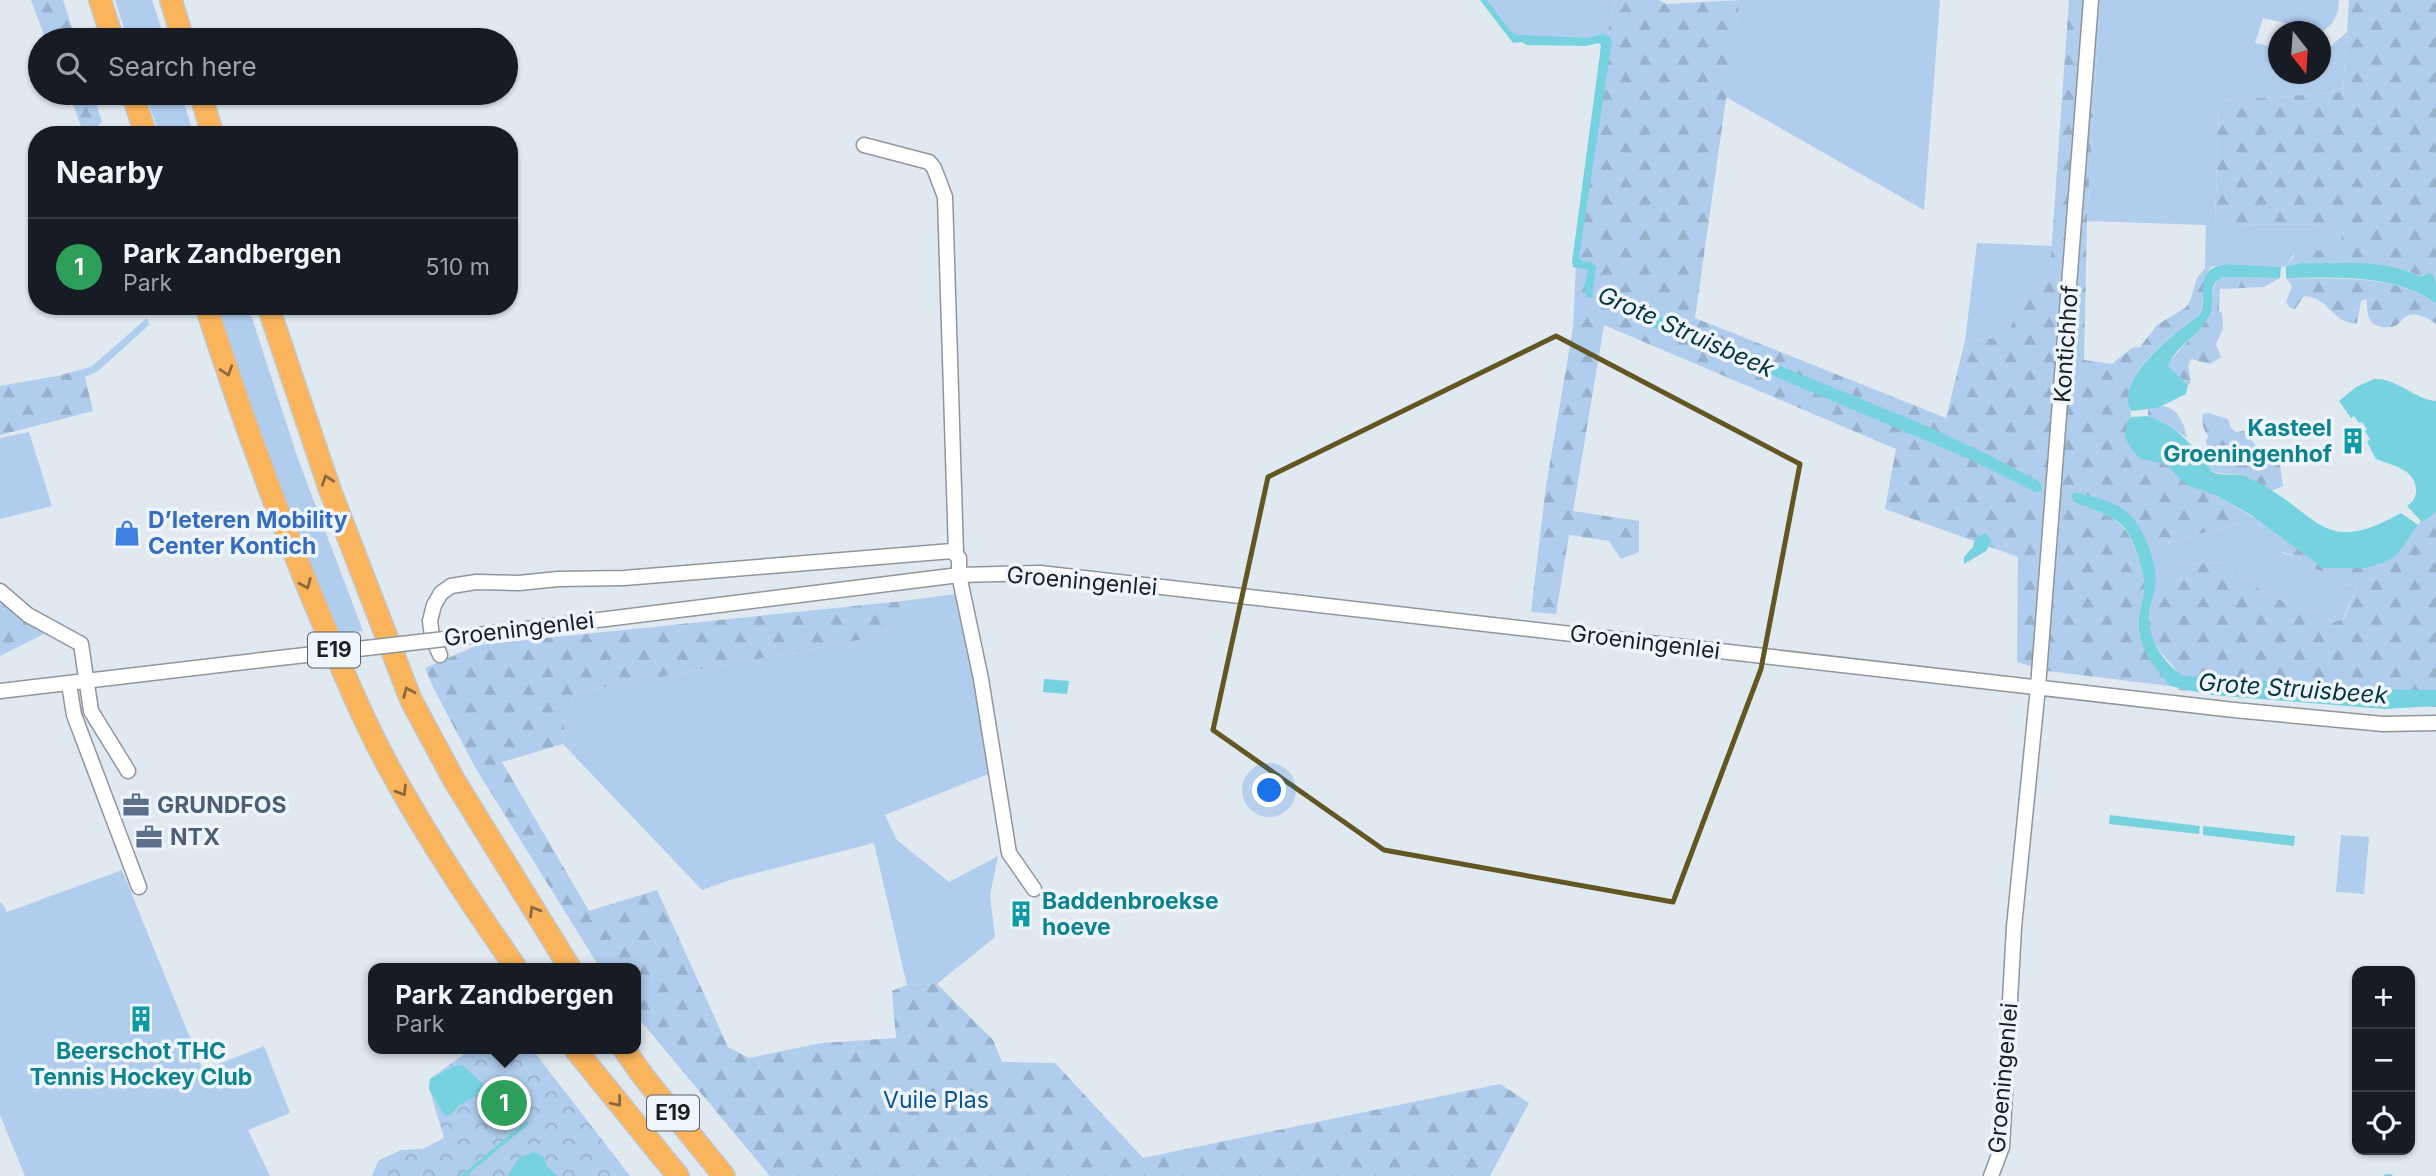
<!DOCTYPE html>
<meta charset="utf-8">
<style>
:root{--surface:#171b24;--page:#242831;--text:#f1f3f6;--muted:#9ea1a6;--line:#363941;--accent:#0f766e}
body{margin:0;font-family:Inter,sans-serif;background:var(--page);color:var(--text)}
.controls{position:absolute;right:21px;bottom:21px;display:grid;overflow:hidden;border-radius:14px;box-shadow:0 2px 5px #0004}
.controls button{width:63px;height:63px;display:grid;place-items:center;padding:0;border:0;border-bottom:2px solid var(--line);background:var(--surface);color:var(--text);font:35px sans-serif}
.compass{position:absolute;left:2268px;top:21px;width:63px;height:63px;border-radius:50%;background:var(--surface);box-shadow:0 2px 5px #0004;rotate:163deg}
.you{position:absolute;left:1270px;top:791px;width:24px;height:24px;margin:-18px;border:5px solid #fff;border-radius:50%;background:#1a73e8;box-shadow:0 0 0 10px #1a73e833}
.badge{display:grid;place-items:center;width:46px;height:46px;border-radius:50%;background:var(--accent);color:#fff;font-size:23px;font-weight:700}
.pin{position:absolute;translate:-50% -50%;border:4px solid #fff;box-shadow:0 2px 7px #0006}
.popup{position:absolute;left:368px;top:963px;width:273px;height:91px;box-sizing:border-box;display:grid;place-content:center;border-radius:14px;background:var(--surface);filter:drop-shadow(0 2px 5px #0005);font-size:23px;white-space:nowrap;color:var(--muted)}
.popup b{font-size:26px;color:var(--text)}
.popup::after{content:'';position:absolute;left:50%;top:100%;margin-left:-14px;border:14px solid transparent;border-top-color:var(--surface)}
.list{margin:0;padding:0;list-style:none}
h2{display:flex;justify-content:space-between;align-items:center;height:91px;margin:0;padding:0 28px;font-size:30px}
h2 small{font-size:23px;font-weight:400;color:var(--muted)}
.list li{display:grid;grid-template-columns:46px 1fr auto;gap:21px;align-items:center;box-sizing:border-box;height:98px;padding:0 28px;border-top:2px solid var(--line)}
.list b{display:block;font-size:26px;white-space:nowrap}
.list p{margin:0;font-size:23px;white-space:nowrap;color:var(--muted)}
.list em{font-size:23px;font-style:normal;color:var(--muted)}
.icon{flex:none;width:38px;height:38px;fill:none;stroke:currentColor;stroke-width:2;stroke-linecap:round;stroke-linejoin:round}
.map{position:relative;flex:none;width:2436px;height:1176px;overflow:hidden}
.search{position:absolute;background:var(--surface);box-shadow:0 2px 5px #0004;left:28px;top:28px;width:490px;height:77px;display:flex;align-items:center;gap:18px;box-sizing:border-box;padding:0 24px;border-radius:38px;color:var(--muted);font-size:26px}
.panel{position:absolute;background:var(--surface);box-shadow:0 2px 5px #0004;left:28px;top:126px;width:490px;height:189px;border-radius:28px}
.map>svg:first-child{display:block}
.grass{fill:#b0cded}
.forest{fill:url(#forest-firs)}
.park{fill:url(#park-crowns)}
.water{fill:#76d2df}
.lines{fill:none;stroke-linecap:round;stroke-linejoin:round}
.stream{stroke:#76d2df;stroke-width:3.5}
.minor-casing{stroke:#90969e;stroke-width:17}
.highway-casing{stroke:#c4c5c6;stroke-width:24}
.minor{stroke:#fff;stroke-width:14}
.highway{stroke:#fab45c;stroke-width:21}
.minor-bridge-casing{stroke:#90969e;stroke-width:17;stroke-linecap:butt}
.minor-bridge{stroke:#fff;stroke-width:14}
.oneway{stroke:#8c6a40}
.marked{fill:none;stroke:#625623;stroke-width:5;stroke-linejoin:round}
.labels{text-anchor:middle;stroke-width:7;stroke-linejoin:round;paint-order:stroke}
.shield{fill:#eef5fd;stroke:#5c6064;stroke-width:2}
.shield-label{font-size:21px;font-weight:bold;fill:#1d2023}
.street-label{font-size:23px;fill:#1d2023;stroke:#eef5fd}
.culture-label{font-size:23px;font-weight:bold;fill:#0d838f;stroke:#eef5fd;text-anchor:end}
.shop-label{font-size:23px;font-weight:bold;fill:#366cbe;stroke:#eef5fd;text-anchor:start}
.service-label{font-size:23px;font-weight:bold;fill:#4e5e75;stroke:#eef5fd;text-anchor:start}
.park-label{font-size:23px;fill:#0c5390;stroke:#eef5fd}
.water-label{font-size:24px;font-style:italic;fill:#08363c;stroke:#eef5fd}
</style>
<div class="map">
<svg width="2436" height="1176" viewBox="0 0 2436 1176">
<defs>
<pattern id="forest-firs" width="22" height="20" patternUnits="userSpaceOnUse" patternTransform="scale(1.75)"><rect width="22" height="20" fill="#b0cded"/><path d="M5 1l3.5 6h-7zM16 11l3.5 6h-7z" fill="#97b0cb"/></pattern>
<pattern id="park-crowns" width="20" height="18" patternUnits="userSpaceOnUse" patternTransform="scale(1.75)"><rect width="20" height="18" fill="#b0cded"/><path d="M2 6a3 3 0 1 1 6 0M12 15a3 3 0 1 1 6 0" fill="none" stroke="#97b0cb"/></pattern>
</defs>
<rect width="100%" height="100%" fill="#e0e8f0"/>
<!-- grass -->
<g class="grass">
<path d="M115,0H152L165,40H128Z"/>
<path d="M1483,0H1616L1606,38L1515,39Z"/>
<path d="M1740,0H1940L1924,210L1726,97Z"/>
<path d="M2100,0H2339C2339,12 2334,26 2322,31L2263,18L2255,43L2278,48V74H2320L2321,50L2330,47L2347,32L2343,92L2219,101L2215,225L2343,224L2341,249C2326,254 2311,249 2295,252L2286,266L2281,267L2228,264L2205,268L2206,225L2087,221Z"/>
<path d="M145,93H181L194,135H160Z"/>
<path d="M1977,243L2052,246L2050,269L2024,298L2006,337L1965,341Z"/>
<path d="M216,306H248L298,459L363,631L337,634L278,485Z"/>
<path d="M29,432L52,506L0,519V438Z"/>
<path d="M2242,522L2247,528L2254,530L2263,523L2282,537L2278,543L2282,553L2298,557L2317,570L2333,573L2346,584L2357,587L2343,619L2334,622L2316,616L2263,592L2225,562L2188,564L2156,578L2148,549C2179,539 2211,532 2242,522Z"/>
<path d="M963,593L996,771L885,815L897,840L949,882L998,856L990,895L995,937L937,984L907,985L874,843L733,879L702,890L563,744L565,718L575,693L875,637L901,623L903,601Z"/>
<path d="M2341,835L2369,837L2364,894L2336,892Z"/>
<path d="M122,870L203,1070L264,1046L290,1113L248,1130L270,1176H25L0,1115V903H2L7,912Z"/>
</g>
<!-- forest -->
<g class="forest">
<path d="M31,0H63L76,40H46Z"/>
<path d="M1616,0H1659L1666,4L1740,0L1695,318L1946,418L1965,341L2006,337L2024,298L2050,269L2069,0H2100L2087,221L2084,360L2112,364L2132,348L2140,347L2157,325L2185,308L2190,301L2197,278L2205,268L2212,267L2209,269L2200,315C2177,331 2141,358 2131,385C2126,396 2130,406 2131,417L2127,422L2163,463L2174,469L2181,480L2217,496L2263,523L2254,530L2248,529L2241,522C2211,532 2179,539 2148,549C2132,507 2116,504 2075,492L2071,495L2073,502C2088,508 2111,514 2122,526C2133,536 2145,572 2144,587C2143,603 2136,618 2140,635C2144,653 2158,672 2170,686L2048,671L2017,662L2018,557L1885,509L1896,449L1604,325L1573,511L1639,521V552L1621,559L1609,541L1569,535L1556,614L1531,612L1546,486L1573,328L1576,264L1606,38Z"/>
<path d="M2349,0H2436V284L2425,274L2420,277C2393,261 2360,264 2330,264C2315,264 2301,262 2286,266L2294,256L2293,248L2297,244L2304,246L2306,250L2334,251L2341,249L2342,224L2215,225L2219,101L2343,92Z"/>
<path d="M69,93H93L102,122L95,129L83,132Z"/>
<path d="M2220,277L2280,278L2264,287L2220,289L2219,311L2222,313L2223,328L2216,344L2221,357L2210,364L2191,359L2188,366L2191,382L2188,385L2168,366L2169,362L2208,319C2214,305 2209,289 2220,277Z"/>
<path d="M2286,278C2336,279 2393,274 2436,303V324C2427,317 2416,311 2405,317C2402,319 2400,323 2397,325C2390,329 2375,328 2371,321C2366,315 2368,306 2366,299L2361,301L2357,323C2334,326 2330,297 2304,296L2295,309L2290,308L2286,302L2292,286Z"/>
<path d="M147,318L149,325L98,371L85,377L93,411L0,435V386L57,376L91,367Z"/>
<path d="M2162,406C2178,408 2184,423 2187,438L2162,421L2148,416V410Z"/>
<path d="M2208,413L2228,419L2231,428L2236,432L2244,431L2256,446C2267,449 2275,448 2281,459L2280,465L2283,486L2271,491L2240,475L2212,472L2203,461H2208L2211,457L2206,442L2208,436C2203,428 2201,423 2203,414Z"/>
<path d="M2436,512V707L2178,690L2179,673C2165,657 2147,640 2149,616C2150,603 2155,591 2156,578L2188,564L2225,562L2263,592L2316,616L2334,622L2344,619L2357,587L2341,582L2333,573L2317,570L2298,557L2277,550L2278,543L2282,537L2323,568H2365L2397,555L2421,521Z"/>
<path d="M903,601L901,623L875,637L575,693L565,718L563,744L502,762L589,911L657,890L728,1047L749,1058L822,1043L896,1038L892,991L907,985L937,984L993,1040L1002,1062L1055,1063L1143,1158L1500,1084L1529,1103L1490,1176H770L635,1014V968H600L475,767L434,689L425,668L478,645Z"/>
<path d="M0,602L20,619L46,633L0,656Z"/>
</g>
<!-- park -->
<path class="park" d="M471,1049H532L630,1176H372L378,1161L401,1150L423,1149L444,1138C441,1123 427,1091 430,1079Z"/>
<!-- water -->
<g class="water">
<path d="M1480,0H1487L1510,31L1517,35L1587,38L1603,34L1610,37L1612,41L1579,257L1582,261L1591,262L1596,267L1592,298L1587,297L1584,288L1588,270L1573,267L1572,262L1601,46L1599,43L1585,46L1527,45L1522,42L1513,43Z"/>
<path d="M2302,263C2341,265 2385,257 2420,277L2429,273L2433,275L2436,284V303C2395,274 2335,277 2286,278V266Z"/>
<path d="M2228,264L2281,267L2280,278L2223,277C2206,284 2216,301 2210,315C2200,335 2176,345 2168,366L2188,385L2186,394L2157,408L2131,411C2114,378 2177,331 2200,315C2210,292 2191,268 2228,264Z"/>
<path d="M1602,293L1920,423L1993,457L2036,480L2041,484L2042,491L2035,492L1969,459L1767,373L1643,323L1600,302Z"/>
<path d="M2374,379C2398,378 2413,399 2436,401V512L2422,522L2407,506C2413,502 2415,499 2416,492C2417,469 2393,466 2376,459L2367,442L2370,439L2365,431L2367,429L2362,422L2359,423L2354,416L2351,418L2339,401L2356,387Z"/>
<path d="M2148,416C2179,426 2194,448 2212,472C2221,476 2230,474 2239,475C2246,476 2253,480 2259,483C2321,516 2323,557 2401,513L2418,525L2397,555L2385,562L2365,568H2323L2251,515L2217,496L2188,485L2181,480L2166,464L2141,459L2135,454L2125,438L2127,422L2131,417Z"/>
<path d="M2075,492C2094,497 2121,502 2133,518C2145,533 2155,560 2156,578C2156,591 2150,603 2149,615C2147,635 2164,665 2181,674C2187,678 2196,676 2203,676L2370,689L2436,690V706L2384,709L2212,695L2170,686C2158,671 2143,655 2140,635C2136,618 2143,604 2144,587C2145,572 2133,536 2123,526C2111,514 2088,508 2073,502L2071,495Z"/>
<path d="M1985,533L1992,541L1986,551L1964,564V557L1973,547L1975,538Z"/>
<path d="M1044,679L1069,681L1067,694L1043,692Z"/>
<path d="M2110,815L2200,826L2199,834L2109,824Z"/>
<path d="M2203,826L2295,836L2294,846L2203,835Z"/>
<path d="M462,1065L485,1086L486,1090L460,1105L450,1115L445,1116L429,1089L430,1079L454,1066Z"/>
<path d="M533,1152L543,1156L547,1166L557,1176H507L519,1158Z"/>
</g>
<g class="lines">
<!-- stream -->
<g class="stream">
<path d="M463,1176L527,1123"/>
<path d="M2386,1176H2391"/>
</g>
<!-- minor casing -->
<g class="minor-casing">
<g id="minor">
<path d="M864,145L929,162L934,168L945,197L956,553"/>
<path d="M0,591L28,615L81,644L91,711L128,771"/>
<path d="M462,637L959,575L1040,573L2234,710L2383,724L2436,723"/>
<path d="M440,655L432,636L430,621L434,605L441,593L451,586L476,582L519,583L558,579L624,578L952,551L959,558V575L981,679L1009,853L1034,889"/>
<path d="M69,684L74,715L139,887"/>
<path d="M0,691L262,660"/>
<path d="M1991,1176L2002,1147L2014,927L2038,687L2091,0"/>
</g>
</g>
<!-- highway casing -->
<g class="highway-casing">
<g id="highway">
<path d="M100,0L113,40"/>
<path d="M171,0L183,40"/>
<path d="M132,93L146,135"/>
<path d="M200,93L213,135"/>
<path d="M206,306C240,411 277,514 320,616C343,671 366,728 396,780C432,845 474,907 516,968"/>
<path d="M268,306L330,490L411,700L454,780L570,968"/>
<path d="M575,1049L678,1176"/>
<path d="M624,1049L643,1076L724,1176"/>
</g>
</g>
<!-- minor -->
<use href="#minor" class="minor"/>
<!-- highway -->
<use href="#highway" class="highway"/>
<!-- minor-bridge casing -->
<g class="minor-bridge-casing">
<path id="minor-bridge" d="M262,660L462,637"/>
</g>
<!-- minor-bridge -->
<use href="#minor-bridge" class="minor-bridge"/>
</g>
<!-- one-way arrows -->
<defs><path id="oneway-chevron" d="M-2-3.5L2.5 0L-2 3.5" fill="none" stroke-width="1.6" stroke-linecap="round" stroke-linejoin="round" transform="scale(1.75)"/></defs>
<g class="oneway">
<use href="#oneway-chevron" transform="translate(227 371) rotate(72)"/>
<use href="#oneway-chevron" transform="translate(327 480) rotate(-109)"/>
<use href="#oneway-chevron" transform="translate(306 584) rotate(67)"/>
<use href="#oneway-chevron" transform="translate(408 692) rotate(-113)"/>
<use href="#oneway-chevron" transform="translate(402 791) rotate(59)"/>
<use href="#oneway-chevron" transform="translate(534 911) rotate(-121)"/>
<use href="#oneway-chevron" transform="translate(617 1102) rotate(51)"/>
</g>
<!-- marked area -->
<path class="marked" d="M1556,336L1800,464L1761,669L1673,902L1384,850L1213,730L1268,477Z"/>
<!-- icons -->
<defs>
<g id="building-bare" transform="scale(2.1)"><path d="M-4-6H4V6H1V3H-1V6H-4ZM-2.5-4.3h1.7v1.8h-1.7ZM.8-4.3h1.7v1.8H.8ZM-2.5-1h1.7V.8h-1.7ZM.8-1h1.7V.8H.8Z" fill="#0f9aa8" stroke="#eef5fd" stroke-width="2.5" paint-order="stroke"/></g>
<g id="shop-bare" transform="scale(2.1)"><path d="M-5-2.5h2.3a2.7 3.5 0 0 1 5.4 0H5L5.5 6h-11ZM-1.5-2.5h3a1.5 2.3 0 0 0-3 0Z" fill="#3f7fe0" stroke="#eef5fd" stroke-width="2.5" paint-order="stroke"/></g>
<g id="office-bare" transform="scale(2.1)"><path d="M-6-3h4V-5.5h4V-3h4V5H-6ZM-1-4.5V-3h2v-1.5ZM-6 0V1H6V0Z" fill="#5c6f8a" stroke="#eef5fd" stroke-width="2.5" paint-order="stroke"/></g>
</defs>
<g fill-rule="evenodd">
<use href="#building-bare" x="2353" y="441"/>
<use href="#shop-bare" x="127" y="533"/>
<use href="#office-bare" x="136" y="805"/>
<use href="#office-bare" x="149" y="837"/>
<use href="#building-bare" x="1021" y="914"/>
<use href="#building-bare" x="141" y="1019"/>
</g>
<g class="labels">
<!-- shield labels -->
<g class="shield">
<rect x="308" y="632.5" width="52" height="35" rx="5"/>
<rect x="647" y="1095.5" width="52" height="35" rx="5"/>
</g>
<g class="shield-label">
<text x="334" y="657">E19</text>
<text x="673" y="1120">E19</text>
</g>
<!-- street labels -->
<g class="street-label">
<text transform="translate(2066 344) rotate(-86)" y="8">Kontichhof</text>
<text transform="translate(1082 581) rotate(5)" y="8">Groeningenlei</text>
<text transform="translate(519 629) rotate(-7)" y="8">Groeningenlei</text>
<text transform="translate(1645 642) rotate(7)" y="8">Groeningenlei</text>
<text transform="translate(2003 1078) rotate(-85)" y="8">Groeningenlei</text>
</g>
<!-- culture labels -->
<g class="culture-label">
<text x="2332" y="436">Kasteel<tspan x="2332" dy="26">Groeningenhof</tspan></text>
<text x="1042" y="909" text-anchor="start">Baddenbroekse<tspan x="1042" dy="26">hoeve</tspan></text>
<text x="141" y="1059" text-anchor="middle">Beerschot THC<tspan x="141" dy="26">Tennis Hockey Club</tspan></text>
</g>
<!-- shop labels -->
<g class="shop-label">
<text x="148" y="528">D’Ieteren Mobility<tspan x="148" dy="26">Center Kontich</tspan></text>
</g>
<!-- service labels -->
<g class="service-label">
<text x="157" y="813">GRUNDFOS</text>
<text x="170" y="845">NTX</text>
</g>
<!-- park labels -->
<g class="park-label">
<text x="936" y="1108">Vuile Plas</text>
</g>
<!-- water labels -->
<g class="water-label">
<text transform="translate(1686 332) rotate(24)" y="8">Grote Struisbeek</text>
<text transform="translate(2293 689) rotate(4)" y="8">Grote Struisbeek</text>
</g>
</g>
</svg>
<div class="controls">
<button>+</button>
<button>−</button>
<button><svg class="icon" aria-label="locate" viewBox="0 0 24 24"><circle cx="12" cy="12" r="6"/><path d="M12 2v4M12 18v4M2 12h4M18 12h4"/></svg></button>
</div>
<svg class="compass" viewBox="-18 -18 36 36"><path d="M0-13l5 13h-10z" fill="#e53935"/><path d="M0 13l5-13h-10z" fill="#9ea1a6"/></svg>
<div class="you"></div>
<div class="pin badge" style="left:504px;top:1103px;background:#2e9e5b">1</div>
<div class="popup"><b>Park Zandbergen</b>Park</div>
<div class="search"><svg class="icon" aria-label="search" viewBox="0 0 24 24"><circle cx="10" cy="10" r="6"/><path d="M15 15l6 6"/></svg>Search here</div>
<section class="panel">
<h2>Nearby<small></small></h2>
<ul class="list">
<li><span class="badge" style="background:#2e9e5b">1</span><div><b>Park Zandbergen</b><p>Park</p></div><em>510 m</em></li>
</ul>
</section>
</div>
